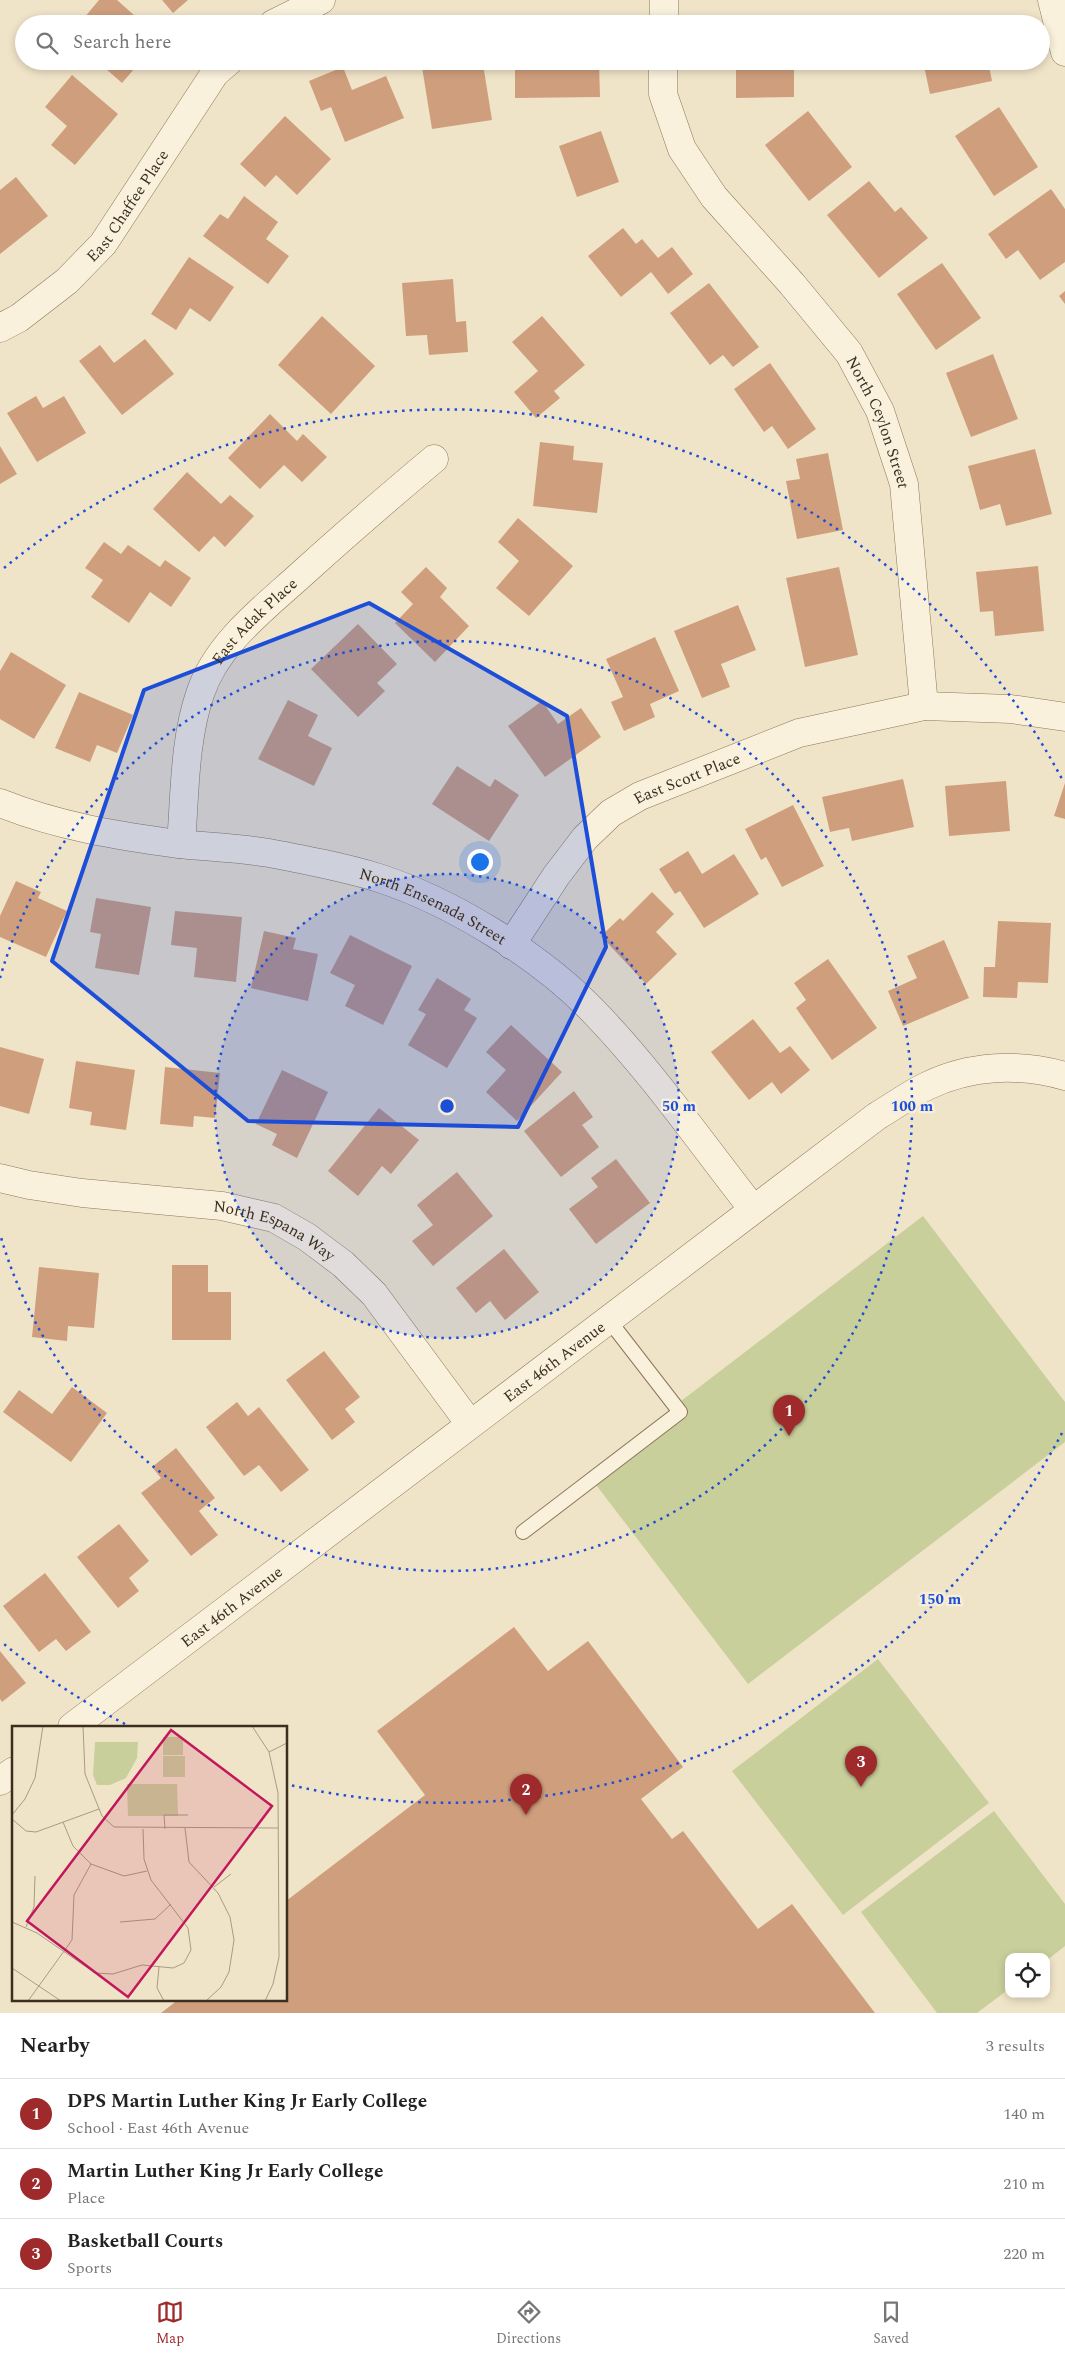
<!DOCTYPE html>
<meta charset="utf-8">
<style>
:root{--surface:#fff;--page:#f6f6f6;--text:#222;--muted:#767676;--line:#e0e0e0;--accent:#9e2a2b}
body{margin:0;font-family:Spectral,serif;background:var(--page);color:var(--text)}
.controls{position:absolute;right:15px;bottom:15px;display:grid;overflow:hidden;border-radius:10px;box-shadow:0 2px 8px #0003}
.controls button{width:45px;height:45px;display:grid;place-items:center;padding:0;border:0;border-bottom:1px solid var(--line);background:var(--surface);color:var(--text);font:25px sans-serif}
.you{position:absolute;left:479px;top:861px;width:18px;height:18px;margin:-12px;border:4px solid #fff;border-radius:50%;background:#1a73e8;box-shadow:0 0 0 8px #1a73e833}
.badge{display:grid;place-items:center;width:32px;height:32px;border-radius:50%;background:var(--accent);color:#fff;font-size:16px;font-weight:700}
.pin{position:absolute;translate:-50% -41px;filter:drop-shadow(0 1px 2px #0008)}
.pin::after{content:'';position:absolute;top:26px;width:18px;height:15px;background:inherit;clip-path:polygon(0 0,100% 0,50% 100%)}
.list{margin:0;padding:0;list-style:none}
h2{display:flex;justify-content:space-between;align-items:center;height:65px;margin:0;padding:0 20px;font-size:21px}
h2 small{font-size:16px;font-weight:400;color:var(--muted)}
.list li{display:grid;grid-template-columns:32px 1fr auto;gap:15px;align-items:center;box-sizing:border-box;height:70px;padding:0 20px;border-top:1px solid var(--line)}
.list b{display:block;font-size:19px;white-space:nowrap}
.list p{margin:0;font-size:16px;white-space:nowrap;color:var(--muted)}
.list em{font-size:16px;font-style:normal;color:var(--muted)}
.icon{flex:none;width:28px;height:28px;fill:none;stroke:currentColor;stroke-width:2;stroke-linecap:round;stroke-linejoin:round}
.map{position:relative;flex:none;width:1065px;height:2013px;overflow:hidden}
.search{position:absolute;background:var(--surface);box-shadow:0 2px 8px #0003;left:15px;right:15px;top:15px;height:55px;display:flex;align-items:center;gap:12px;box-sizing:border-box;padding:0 18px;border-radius:28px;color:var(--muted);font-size:19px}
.sheet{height:275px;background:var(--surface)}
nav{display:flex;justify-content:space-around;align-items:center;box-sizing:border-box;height:70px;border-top:1px solid var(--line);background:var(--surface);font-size:14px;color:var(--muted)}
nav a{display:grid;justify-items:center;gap:2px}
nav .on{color:var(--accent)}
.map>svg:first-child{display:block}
.green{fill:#c9cf9b}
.building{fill:#cf9f7d}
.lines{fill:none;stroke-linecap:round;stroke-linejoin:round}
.lane-casing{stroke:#8d765c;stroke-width:16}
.street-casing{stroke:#8d765c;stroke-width:29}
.lane{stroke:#faf1dc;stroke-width:14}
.street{stroke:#faf1dc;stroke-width:28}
.marked{fill:#1d4ed8;fill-opacity:0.2;stroke:#1d4ed8;stroke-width:4;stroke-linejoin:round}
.ring{fill:none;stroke:#1d4ed8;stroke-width:2.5;stroke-dasharray:2.5 5}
.labels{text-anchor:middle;stroke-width:5;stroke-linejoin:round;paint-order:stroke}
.street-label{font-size:16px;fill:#3d2e20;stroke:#f7eed8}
.inset-road{fill:none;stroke:#a89b85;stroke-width:1}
.view{fill:#c2185b;fill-opacity:0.15;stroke:#c2185b;stroke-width:2.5}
.inset-edge{fill:none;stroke:#3d2e20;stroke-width:2.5}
.centre{fill:#1d4ed8;stroke:#f7eed8;stroke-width:2.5}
.ring-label{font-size:15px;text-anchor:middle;font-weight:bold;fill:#1d4ed8;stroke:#f7eed8;stroke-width:5;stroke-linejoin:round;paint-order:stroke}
</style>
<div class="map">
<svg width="1065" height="2013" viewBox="0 0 1065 2013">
<rect width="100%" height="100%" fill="#f0e4c8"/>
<!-- green -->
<g class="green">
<path d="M923,1216L1065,1402V1442L748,1684L587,1473Z"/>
<path d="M878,1659L989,1803L843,1915L732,1771Z"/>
<path d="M994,1811L1065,1904V1946L1046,1961V1957H1009V1989L977,2013H937L861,1912Z"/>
</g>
<!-- building -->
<g class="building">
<path d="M99,0H117L144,24H79Z"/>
<path d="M162,0H188L173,13Z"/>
<path d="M960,19L961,24H943V23Z"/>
<path d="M97,61H141L122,83Z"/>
<path d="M421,61H458L459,68L483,64L492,120L432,129Z"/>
<path d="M515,61H599L600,97L515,98Z"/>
<path d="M736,61H794V97L736,98Z"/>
<path d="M923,61H988L992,81L930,94Z"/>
<path d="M343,67L352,90L386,76L404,118L345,142L331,107L321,111L309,81Z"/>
<path d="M72,75L118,114L75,165L51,145L67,126L45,107Z"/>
<path d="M999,107L1038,167L994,196L955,136Z"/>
<path d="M808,111L852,167L809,201L765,145Z"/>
<path d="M285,116L331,159L297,195L276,175L265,187L240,164Z"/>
<path d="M601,131L619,182L577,197L559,146Z"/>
<path d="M16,177L48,216L0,254V190Z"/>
<path d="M869,181L895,212L901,207L928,238L879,278L827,215Z"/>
<path d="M1051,189L1065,209V262L1040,280L1018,250L1006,259L988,234Z"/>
<path d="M244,196L278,222L266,239L289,256L268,284L203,236L220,214L228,219Z"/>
<path d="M623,228L636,244L642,239L658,258L672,247L693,274L668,294L651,272L621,297L588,256Z"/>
<path d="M189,257L234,287L210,322L190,308L176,330L151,314Z"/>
<path d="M942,263L981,318L936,350L897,294Z"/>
<path d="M453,279L456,322L466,321L468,352L429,355L427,335L406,336L402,283Z"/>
<path d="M709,283L759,347L733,367L723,355L710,365L670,313Z"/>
<path d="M1065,291V304L1059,296Z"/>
<path d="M322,316L375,366L331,414L278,365Z"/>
<path d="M542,316L585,365L554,391L560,398L536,418L514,392L538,371L512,342Z"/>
<path d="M145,339L174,374L122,415L79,361L100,345L114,363Z"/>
<path d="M993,354L1018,419L971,437L946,373Z"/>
<path d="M770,363L816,429L788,449L772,426L764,432L734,389Z"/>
<path d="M36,396L43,408L64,396L86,433L37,462L7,413Z"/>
<path d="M270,414L297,441L303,434L327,457L302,482L284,465L260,489L228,458Z"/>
<path d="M540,442L574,446L573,460L603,463L597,513L533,506Z"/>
<path d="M0,446L17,474L0,484Z"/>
<path d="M1035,449L1052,514L1006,526L1000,504L980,510L968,466Z"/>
<path d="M828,453L843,530L797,539L786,481L800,479L796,459Z"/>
<path d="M187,472L221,504L230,495L254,516L225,547L214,536L199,552L153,509Z"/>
<path d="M518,518L573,566L529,616L496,588L519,561L498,542Z"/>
<path d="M104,542L121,554L128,545L160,567L165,560L191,578L171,607L150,592L129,623L91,597L103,580L85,568Z"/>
<path d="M1038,566L1044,631L995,636L993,611L980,612L976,572Z"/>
<path d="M426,567L447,588L440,597L469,626L435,662L395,623L413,604L401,592Z"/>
<path d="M839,567L858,655L805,667L786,578Z"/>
<path d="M738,605L756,650L721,664L730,687L702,698L674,631Z"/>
<path d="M358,624L397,664L377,683L385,691L358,717L311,669Z"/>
<path d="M655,637L679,691L650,704L655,717L624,731L611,702L623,697L606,659Z"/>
<path d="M11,652L66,685L34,739L0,719V671Z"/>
<path d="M79,692L133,715L117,753L97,745L90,762L55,748Z"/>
<path d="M288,700L318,715L308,736L332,748L314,786L258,759Z"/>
<path d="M542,701L558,724L581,708L601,737L545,777L508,726Z"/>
<path d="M457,766L490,787L495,779L519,795L489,841L432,804Z"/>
<path d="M903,779L914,827L852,841L849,828L830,832L822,797Z"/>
<path d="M1006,781L1010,831L949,836L945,786Z"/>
<path d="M1065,783V819L1054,816Z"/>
<path d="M793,805L824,866L782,887L766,857L761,860L745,829Z"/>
<path d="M688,851L702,874L734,854L759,894L704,928L680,891L675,894L659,869Z"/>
<path d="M16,881L41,892L38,898L67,911L46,957L0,937V916Z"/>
<path d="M652,892L674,914L656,932L677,954L646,984L601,936L620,918L623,921Z"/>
<path d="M96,898L151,907L139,975L95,968L101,934L90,932Z"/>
<path d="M175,911L242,917L236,982L194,977L197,948L171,945Z"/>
<path d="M998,921L1051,923L1048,983L1018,982L1017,998L983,997L984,967H995Z"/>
<path d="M264,931L296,938L293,949L318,954L308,1001L251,988Z"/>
<path d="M350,935L412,966L383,1025L345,1006L355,985L330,973Z"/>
<path d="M944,940L969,998L903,1026L888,991L917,978L907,956Z"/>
<path d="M828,959L877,1028L832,1060L796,1008L806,1000L794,983Z"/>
<path d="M437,978L471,999L464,1010L477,1018L447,1068L408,1045L426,1014L418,1010Z"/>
<path d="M753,1019L780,1053L790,1046L810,1070L781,1094L772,1082L749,1100L711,1052Z"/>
<path d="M511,1025L562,1072L517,1121L486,1092L506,1070L486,1052Z"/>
<path d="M0,1047L44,1059L29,1114L0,1106Z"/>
<path d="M76,1061L135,1070L126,1130L90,1125L92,1112L69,1108Z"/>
<path d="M165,1067L220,1073L215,1118L194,1116L193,1127L160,1124Z"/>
<path d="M282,1070L328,1092L297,1158L272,1145L277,1134L256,1124Z"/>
<path d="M574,1091L593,1117L582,1125L599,1147L561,1177L524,1131Z"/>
<path d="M379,1108L419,1140L391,1174L382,1166L358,1196L328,1171Z"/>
<path d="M616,1159L650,1203L596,1244L569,1209L598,1187L591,1178Z"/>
<path d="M457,1172L493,1216L433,1266L412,1241L433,1225L417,1205Z"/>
<path d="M504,1249L539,1292L505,1320L490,1301L476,1313L456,1288Z"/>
<path d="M172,1265H208V1292H231V1340H172Z"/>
<path d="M39,1267L99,1273L94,1328L68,1326L67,1341L32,1337Z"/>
<path d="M324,1351L360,1397L345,1409L355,1422L332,1440L286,1380Z"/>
<path d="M72,1387L107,1413L71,1462L3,1412L19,1390L52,1414Z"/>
<path d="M237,1402L248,1416L259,1407L309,1470L281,1492L259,1465L244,1476L206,1427Z"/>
<path d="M176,1448L215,1498L199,1511L218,1535L191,1556L141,1493L161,1478L152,1467Z"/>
<path d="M119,1524L149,1561L129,1578L139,1591L118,1608L77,1557Z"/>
<path d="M45,1573L91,1632L66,1651L56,1639L39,1652L3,1606Z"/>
<path d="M514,1627L548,1671L588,1641L683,1767L641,1799L672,1839L683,1831L758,1929L792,1904L875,2013H161L179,1999H286V1901L425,1795L377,1731Z"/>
<path d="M0,1651L26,1683L2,1702L0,1699Z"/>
</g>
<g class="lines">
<!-- lane casing -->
<g class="lane-casing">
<path id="lane" d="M523,1532L680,1412L608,1319"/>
</g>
<!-- street casing -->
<g class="street-casing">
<g id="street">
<path d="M1052,0L1065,52"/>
<path d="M273,24L321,0"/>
<path d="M664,24V0"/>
<path id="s1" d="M663,61V94L682,149L714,197L792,284L849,353L880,411L904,484L924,706"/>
<path id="s2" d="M0,328L19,318L67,281L103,244L215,73L229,61"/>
<path id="s3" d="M0,803C57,826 118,836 179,844C209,847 239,848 269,853C306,860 343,867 379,878C452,902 541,956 595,1013C653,1073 701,1143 753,1209"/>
<path id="s4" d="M181,844C185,794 184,741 200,694C217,642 267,606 305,571C347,533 390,496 434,459"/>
<path id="s5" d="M511,945L556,876L585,838L611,813L640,796L799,733L924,706L1011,709L1065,717"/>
<path id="s6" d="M0,1178L29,1185L82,1193L222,1206L274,1218L307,1237L343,1264L374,1294L470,1424"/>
<path id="s7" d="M72,1727L877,1116C894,1106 910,1094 927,1086C970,1065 1019,1063 1065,1076"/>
<path d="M0,1781L14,1771"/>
</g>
</g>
<!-- lane -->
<use href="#lane" class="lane"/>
<!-- street -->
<use href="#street" class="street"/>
</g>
<!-- marked area -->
<path class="marked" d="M369,603L567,716L606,947L518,1127L248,1121L52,961L144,690Z"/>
<!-- distance rings -->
<circle cx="447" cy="1106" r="232" fill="#1d4ed8" fill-opacity=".12"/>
<g class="ring">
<circle cx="447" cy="1106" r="232"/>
<path d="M0 978A465 465 0 1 1 0 1234"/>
<path d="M1062 1433A697 697 0 0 1 290 1785M125 1724A697 697 0 0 1 4 1644M4 568A697 697 0 0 1 1062 779"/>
</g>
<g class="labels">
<!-- street labels -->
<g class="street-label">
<text dy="6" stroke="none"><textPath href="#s2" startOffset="179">East Chaffee Place</textPath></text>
<text dy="6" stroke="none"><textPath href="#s1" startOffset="431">North Ceylon Street</textPath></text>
<text dy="6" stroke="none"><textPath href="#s4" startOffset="244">East Adak Place</textPath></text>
<text dy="6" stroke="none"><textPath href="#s5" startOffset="250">East Scott Place</textPath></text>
<text dy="6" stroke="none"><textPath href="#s3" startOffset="448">North Ensenada Street</textPath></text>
<text dy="6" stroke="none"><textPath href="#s6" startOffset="282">North Espana Way</textPath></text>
<text dy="6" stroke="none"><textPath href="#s7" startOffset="605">East 46th Avenue</textPath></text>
<text dy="6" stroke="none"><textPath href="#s7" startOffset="200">East 46th Avenue</textPath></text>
</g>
</g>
<!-- overview -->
<g transform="translate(12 1726)">
<rect width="275" height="275" fill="#f0e4c8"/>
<path d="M151,11H171V29H151ZM83,16H126L125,32L114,52L98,59H85L81,49ZM151,30H173V51H151ZM115,58H165L166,90H116Z" fill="#c9cf9b"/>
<path class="inset-road" d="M71,0L73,48L90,90L102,101L266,102M240,0L257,26L266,67L267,231L261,258L253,275M257,26L275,17M0,89L13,73L23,52L31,0M0,93L14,105L24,106L87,83M51,96L61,120L79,138L112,150L135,145M173,102L177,136L206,167L218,191L222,214L217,246L209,261L194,275M153,103L152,89H176M202,161L219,148M0,196L25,207L83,247L101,248L130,239L161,242L172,237L179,224L176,202L139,154L132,133L131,103M108,196L143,193L159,178M14,201L22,181L23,150M147,241L145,262L152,275M0,242L49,275M16,275L60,214L62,169L79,138"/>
<path class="view" d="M159,4L260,80L116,271L15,195Z"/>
<rect width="275" height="275" class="inset-edge"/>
</g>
<circle cx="447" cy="1106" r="8" class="centre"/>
<g class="ring-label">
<text x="679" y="1111">50 m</text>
<text x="912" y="1111">100 m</text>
<text x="940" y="1604">150 m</text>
</g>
</svg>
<div class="controls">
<button><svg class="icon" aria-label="locate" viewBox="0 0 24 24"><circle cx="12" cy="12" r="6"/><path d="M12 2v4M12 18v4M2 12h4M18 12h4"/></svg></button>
</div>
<div class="you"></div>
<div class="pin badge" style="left:789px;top:1436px">1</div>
<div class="pin badge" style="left:526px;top:1815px">2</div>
<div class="pin badge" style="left:861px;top:1787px">3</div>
<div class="search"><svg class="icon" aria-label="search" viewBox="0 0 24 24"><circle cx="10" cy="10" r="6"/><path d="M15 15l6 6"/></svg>Search here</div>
</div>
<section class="sheet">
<h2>Nearby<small>3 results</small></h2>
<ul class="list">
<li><span class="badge">1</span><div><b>DPS Martin Luther King Jr Early College</b><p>School · East 46th Avenue</p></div><em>140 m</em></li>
<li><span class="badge">2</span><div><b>Martin Luther King Jr Early College</b><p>Place</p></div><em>210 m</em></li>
<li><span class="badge">3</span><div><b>Basketball Courts</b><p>Sports</p></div><em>220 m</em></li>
</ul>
</section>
<nav>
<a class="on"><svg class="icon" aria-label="map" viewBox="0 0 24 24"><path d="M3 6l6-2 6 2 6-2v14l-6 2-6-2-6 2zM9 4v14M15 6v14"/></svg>Map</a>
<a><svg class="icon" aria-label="directions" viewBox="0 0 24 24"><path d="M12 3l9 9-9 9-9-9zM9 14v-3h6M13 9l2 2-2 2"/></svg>Directions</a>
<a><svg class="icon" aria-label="saved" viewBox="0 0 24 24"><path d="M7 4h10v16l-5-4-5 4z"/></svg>Saved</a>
</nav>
